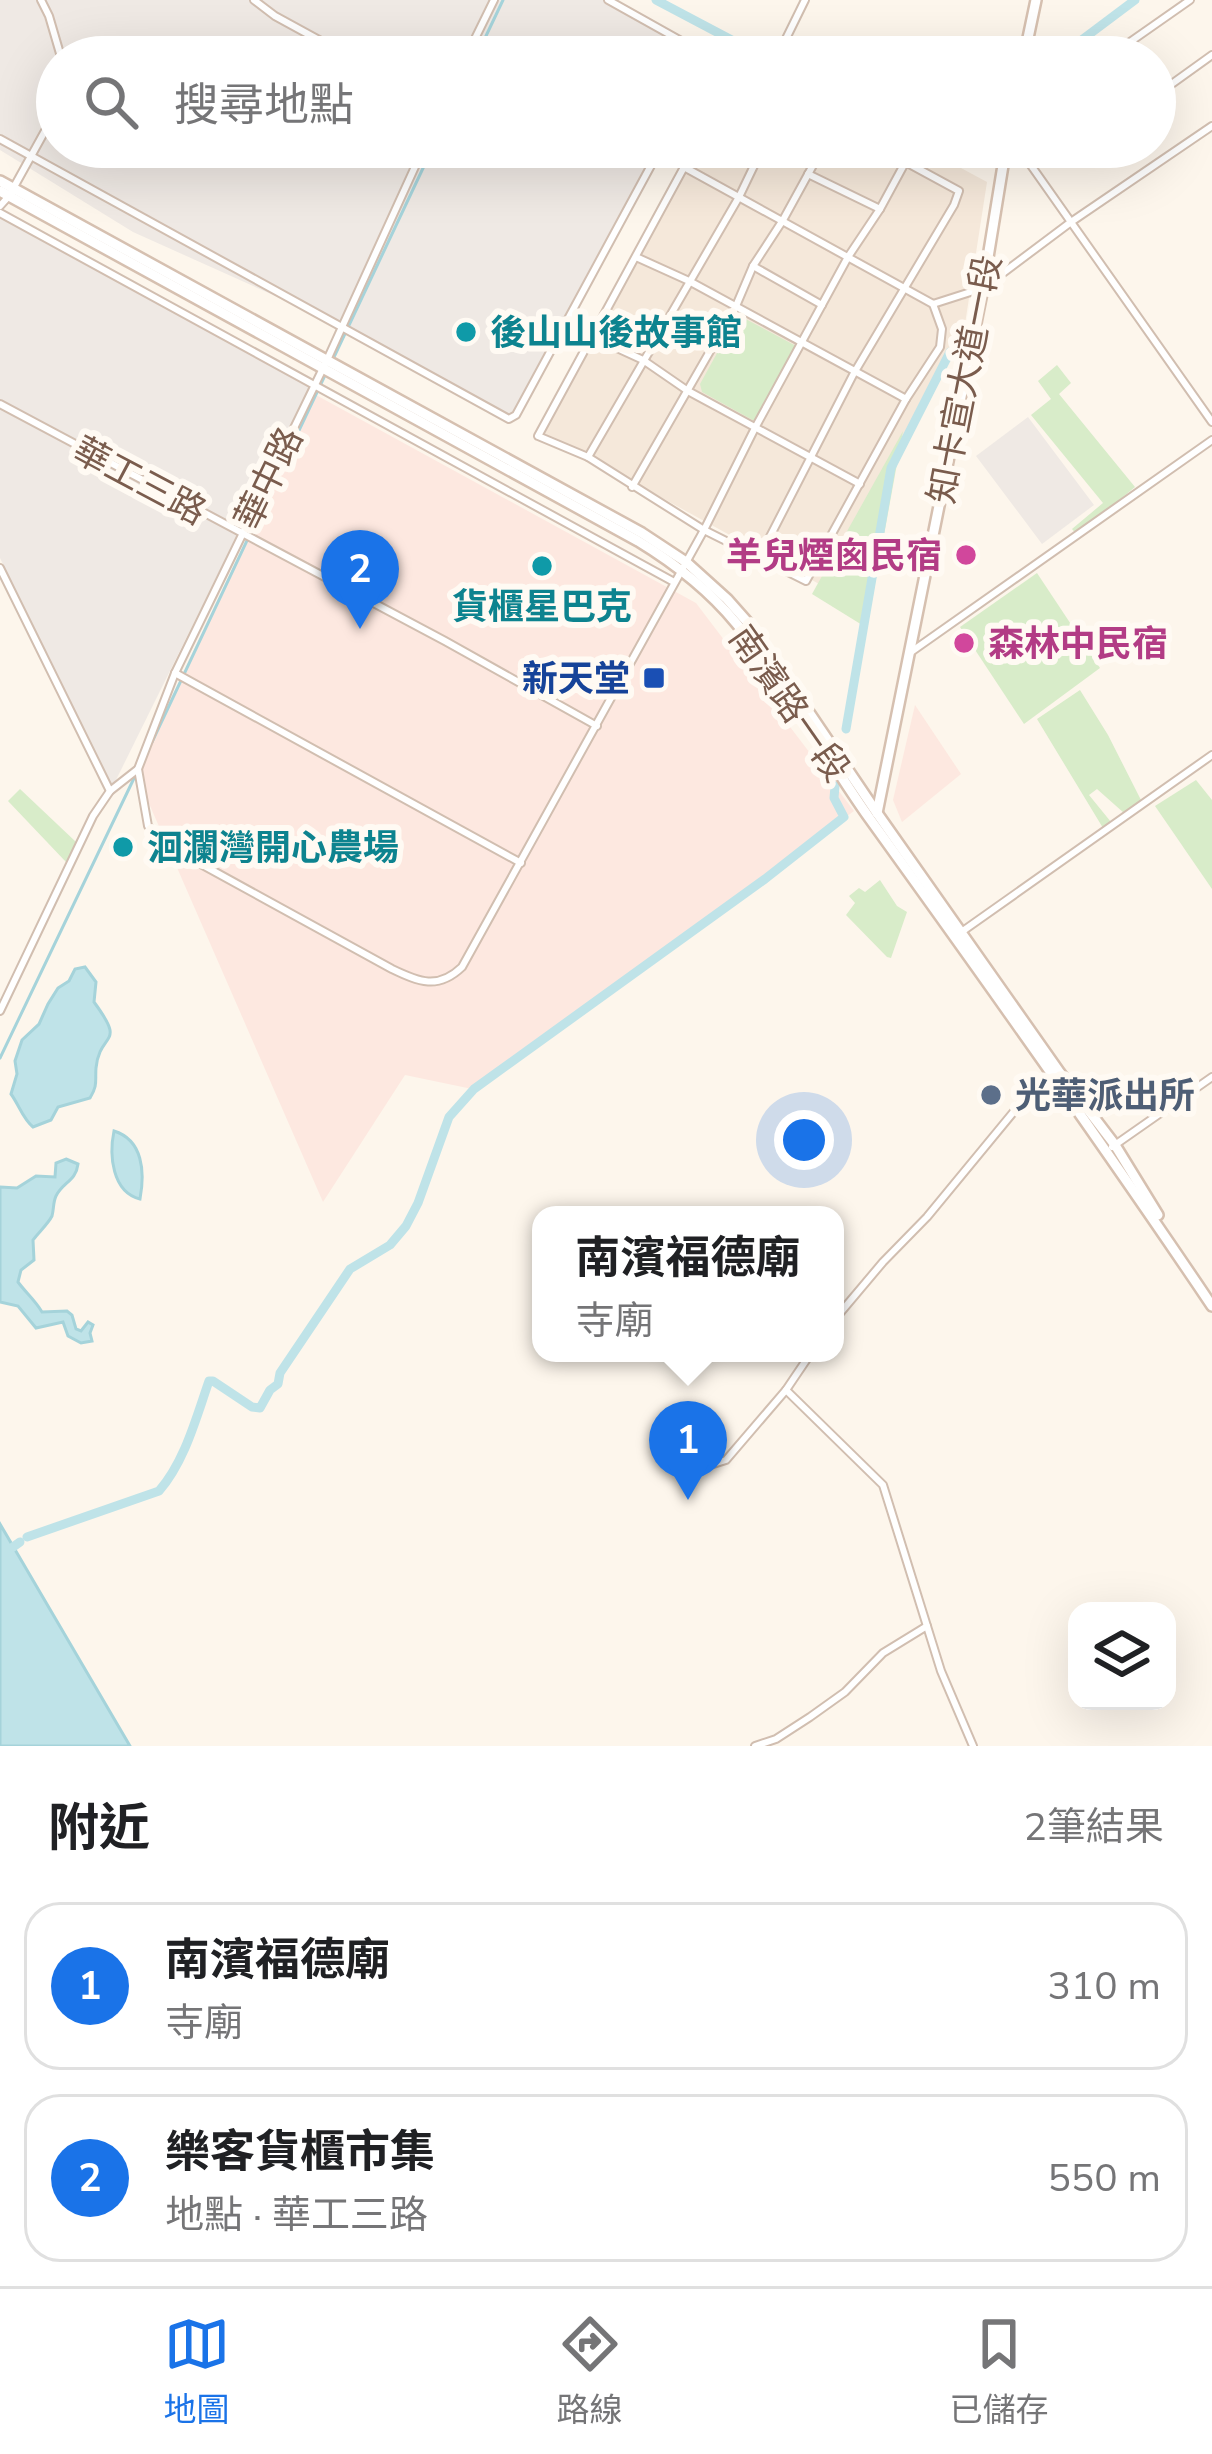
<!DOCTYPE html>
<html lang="zh-TW">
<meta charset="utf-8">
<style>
:root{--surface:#fff;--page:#f6f6f6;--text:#202124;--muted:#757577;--line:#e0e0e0;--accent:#1a73e8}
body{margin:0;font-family:"Nunito Sans","Noto Sans TC",sans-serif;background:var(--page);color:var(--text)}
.controls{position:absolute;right:36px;bottom:36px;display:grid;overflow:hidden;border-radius:24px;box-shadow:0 12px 48px #0002}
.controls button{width:108px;height:108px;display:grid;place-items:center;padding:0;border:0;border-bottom:3px solid var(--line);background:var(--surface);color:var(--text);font:60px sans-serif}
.you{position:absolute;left:804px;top:1140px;width:42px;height:42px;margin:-30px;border:9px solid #fff;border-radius:50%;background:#1a73e8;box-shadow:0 0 0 18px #1a73e833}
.badge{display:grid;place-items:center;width:78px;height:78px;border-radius:50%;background:var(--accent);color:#fff;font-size:39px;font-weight:700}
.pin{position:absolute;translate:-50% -99px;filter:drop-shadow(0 3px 6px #0008)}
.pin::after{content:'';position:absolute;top:63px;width:42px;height:36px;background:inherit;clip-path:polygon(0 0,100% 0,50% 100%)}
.popup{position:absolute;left:532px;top:1206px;width:312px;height:156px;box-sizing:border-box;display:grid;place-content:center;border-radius:24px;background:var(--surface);filter:drop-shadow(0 3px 9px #0005);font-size:39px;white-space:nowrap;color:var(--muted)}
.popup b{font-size:45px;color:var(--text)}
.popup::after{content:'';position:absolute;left:50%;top:100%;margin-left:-24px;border:24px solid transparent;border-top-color:var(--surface)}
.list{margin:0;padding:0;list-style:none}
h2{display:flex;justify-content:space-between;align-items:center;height:156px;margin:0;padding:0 48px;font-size:51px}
h2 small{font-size:39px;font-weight:400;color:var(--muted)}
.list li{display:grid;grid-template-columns:78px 1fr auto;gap:36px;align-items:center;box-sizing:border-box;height:168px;margin:0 24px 24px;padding:0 24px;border:3px solid var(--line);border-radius:36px}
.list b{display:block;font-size:45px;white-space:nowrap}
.list p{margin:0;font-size:39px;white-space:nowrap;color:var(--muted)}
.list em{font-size:39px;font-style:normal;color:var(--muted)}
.icon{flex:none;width:66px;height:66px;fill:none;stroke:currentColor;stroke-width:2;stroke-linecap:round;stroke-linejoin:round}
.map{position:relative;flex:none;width:1212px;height:1746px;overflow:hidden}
.search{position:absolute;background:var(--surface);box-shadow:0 12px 48px #0002;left:36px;right:36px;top:36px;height:132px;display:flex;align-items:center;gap:30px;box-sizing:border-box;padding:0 42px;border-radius:66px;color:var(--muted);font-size:45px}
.sheet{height:540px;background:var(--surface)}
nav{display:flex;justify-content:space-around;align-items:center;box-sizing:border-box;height:168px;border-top:3px solid var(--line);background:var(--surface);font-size:33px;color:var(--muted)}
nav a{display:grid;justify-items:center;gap:6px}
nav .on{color:var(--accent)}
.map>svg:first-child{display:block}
.residential{fill:#f5e8da}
.commercial{fill:#fde8e0}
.industrial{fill:#efe9e4}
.green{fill:#d8ecc9}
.water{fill:#bfe3e8;stroke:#a5d3da;stroke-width:3}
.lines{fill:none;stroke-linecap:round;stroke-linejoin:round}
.stream{stroke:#a5d3da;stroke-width:3}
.canal{stroke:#bfe3e8;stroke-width:9}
.street-casing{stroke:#d1beb0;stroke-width:10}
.secondary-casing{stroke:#d6c0b0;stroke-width:14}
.street{stroke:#fff;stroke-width:6}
.secondary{stroke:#fff;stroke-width:9}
.culture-dot{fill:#0f9aa8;stroke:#fffaf3;stroke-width:4.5}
.hotel-dot{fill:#d1479c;stroke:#fffaf3;stroke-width:4.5}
.transit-dot{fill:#1a4fb4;stroke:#fffaf3;stroke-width:4.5}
.service-dot{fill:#5c6f8a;stroke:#fffaf3;stroke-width:4.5}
.labels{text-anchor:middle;stroke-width:12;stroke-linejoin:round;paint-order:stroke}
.culture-label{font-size:36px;font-weight:bold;fill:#0d838f;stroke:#fffaf3;text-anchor:start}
.street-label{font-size:36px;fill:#7a5c4d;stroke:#fffaf3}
.hotel-label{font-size:36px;font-weight:bold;fill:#b23c85;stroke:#fffaf3;text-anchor:end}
.transit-label{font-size:36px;font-weight:bold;fill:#164399;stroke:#fffaf3;text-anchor:end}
.service-label{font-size:36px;font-weight:bold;fill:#4e5e75;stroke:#fffaf3;text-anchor:start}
</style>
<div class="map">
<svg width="1212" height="1746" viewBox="0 0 1212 1746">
<rect width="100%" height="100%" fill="#fdf6ec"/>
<!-- residential -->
<path class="residential" d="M692,147H922L987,182L965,324L821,585L538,430Z"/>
<!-- commercial -->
<g class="commercial">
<path d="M316,395L696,603L854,811L477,1090L405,1075L323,1202L137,776Z"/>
<path d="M915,705L961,774L902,822L893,800Z"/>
</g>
<!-- industrial -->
<g class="industrial">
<path d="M0,0H608L710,57H57V147H661L516,415L509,419L342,326L133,232L0,150Z"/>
<path d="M0,215L311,386L114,784L109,782L0,558Z"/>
<path d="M1028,417L1094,505L1042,544L976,456Z"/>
</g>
<!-- green -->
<g class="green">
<path d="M738,315L798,347L756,422L702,392L700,384Z"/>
<path d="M1057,365L1071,383L1059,394L1135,487L1077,535L1072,529L1103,503L1031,415L1051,399L1038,381Z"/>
<path d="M903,431L867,628L812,594Z"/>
<path d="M1037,573L1100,668L1024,724L960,627Z"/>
<path d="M1080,690L1108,735L1142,802L1124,813L1097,789L1089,795L1111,822L1103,828L1037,719Z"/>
<path d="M1196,780L1212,800V889L1155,806Z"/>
<path d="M20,789L76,842L66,862L8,801Z"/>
<path d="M880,880L897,906L907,912L891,958L887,957L846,915L855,903L849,896L859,888L865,892Z"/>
</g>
<!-- water -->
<g class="water">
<path d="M85,967L96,982L94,1002C127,1047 100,1030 96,1068C95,1081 98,1085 90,1098L58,1107L51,1120L33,1127C23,1119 19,1105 11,1094L17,1074L15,1061L22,1040L39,1024L48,1004L58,988L69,981L75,969Z"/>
<path d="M114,1131C143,1140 145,1172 140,1199C112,1192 109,1155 114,1131Z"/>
<path d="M66,1159L78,1164C76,1181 63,1182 56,1196C53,1202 54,1209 52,1216C48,1224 38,1233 33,1240L34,1260L21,1270L18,1282C26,1293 35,1300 42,1312L67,1311L72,1315L76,1329L81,1331L88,1322L93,1325L90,1333L92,1341L81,1343L68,1336L63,1322L36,1328L18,1306L0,1302V1187L17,1188L36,1176L55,1177L56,1163Z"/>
<path d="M0,1524L130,1746H0Z"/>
</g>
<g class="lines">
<!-- stream -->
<g class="stream">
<path d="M476,57L503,0"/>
<path d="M334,357L433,147"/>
<path d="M152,742L327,371"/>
<path d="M0,1058L137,772"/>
</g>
<!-- canal -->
<g class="canal">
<path d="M656,0L764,57"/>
<path d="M1059,57L1135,0"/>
<path d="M846,729L891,468L950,352"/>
<path d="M27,1537L159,1491C185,1461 196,1418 209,1381H213L252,1407L260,1408L270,1390L278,1384L280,1373L350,1269L390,1245L406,1226L418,1203L449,1117L474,1089L765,879L844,817L834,798L835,786"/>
<path d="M13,1547L20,1542"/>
</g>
<!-- street casing -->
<g class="street-casing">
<g id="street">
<path d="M41,0L49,16L61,57"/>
<path d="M254,0L275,16L350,57"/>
<path d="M608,0L710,57"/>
<path d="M1110,56L1190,0"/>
<path d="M466,57L494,0"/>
<path d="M777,57L805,0"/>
<path d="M1155,96L1212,55"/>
<path d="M0,139L509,419L516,415L661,147"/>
<path d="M695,147L538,436L588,457L704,530L806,581L906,399L940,347L942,329L933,304"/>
<path d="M1018,147L1212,422"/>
<path d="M684,167L933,304L983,288L1071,222L1212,126"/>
<path d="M808,174L880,209"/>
<path d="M0,206L9,196L56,111L57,104"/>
<path d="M0,213L674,582"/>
<path d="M636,257L689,281L906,399"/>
<path d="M753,266L822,305"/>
<path d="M593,337L643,360L688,391L860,484"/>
<path d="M0,404L445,641L597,726"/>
<path d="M588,457L739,197L763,147"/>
<path d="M632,487L736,306L753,266L783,220L823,147"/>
<path d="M759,558L854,373L954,205L959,191L878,147"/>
<path d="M0,568L110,791"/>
<path d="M911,652L1212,440"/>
<path d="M175,673L521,863"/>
<path d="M138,769L148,826L168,846L392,969C419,982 438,990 462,967L704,530L755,428L848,257L880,209L906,161"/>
<path d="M960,933L1212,755"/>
<path d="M0,1011L93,816L110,791L138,769L175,673L327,360L424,147"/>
<path d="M1112,1147L1212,1077"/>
<path d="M835,1319L883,1262L927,1217L1030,1092L1057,1075"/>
<path d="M786,1390L883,1485L941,1671L973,1746"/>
<path d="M688,1483L694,1470L726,1460L786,1390L811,1353"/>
<path d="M755,1746L776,1739L810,1717L845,1692L883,1653L927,1626"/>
</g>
</g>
<!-- secondary casing -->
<g class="secondary-casing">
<g id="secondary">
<path d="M1024,57L1036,0"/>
<path d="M0,181L642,533L686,562L727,599L750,625L877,813L1060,1073L1115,1145L1158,1215"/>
<path d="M0,191L638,541C674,563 709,590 736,623C786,682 825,756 870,819C986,980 1101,1141 1212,1306"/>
<path d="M877,813L983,288L1006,147"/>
</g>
</g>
<!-- street -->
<use href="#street" class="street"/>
<!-- secondary -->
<use href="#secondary" class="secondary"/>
</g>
<!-- markers -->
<g class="culture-dot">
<circle cx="466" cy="332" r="12"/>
<circle cx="542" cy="566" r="12"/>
<circle cx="123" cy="847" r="12"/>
</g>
<g class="hotel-dot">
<circle cx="966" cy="555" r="12"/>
<circle cx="964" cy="643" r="12"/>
</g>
<rect class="transit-dot" x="642" y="666" width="24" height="24" rx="6"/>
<circle class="service-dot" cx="991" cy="1095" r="12"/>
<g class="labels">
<!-- culture labels -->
<g class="culture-label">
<text x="490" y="345">後山山後故事館</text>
<text x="542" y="619" text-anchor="middle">貨櫃星巴克</text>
<text x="147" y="860">洄瀾灣開心農場</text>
</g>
<!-- street labels -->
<g class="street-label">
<text transform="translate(964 379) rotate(-79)" y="13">知卡宣大道一段</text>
<text transform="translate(268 478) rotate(-64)" y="13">華中路</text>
<text transform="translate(140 480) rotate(28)" y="13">華工三路</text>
<text transform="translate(790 703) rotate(55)" y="13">南濱路一段</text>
</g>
<!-- hotel labels -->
<g class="hotel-label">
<text x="942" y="568">羊兒煙囪民宿</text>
<text x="988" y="656" text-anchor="start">森林中民宿</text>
</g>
<!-- transit labels -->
<g class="transit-label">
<text x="630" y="691">新天堂</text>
</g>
<!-- service labels -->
<g class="service-label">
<text x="1015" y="1108">光華派出所</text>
</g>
</g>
</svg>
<div class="controls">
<button><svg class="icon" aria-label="layers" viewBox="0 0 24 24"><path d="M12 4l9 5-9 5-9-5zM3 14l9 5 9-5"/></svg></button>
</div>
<div class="you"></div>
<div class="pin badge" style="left:688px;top:1500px">1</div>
<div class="popup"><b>南濱福德廟</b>寺廟</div>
<div class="pin badge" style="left:360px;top:629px">2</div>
<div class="search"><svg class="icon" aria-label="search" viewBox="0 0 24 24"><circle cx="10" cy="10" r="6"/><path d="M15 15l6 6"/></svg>搜尋地點</div>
</div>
<section class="sheet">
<h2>附近<small>2筆結果</small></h2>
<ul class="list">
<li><span class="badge">1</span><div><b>南濱福德廟</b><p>寺廟</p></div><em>310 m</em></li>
<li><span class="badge">2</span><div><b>樂客貨櫃市集</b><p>地點 · 華工三路</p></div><em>550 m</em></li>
</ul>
</section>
<nav>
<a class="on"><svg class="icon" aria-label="map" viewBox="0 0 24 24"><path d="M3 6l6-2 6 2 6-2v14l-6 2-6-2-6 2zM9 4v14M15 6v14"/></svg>地圖</a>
<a><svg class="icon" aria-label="directions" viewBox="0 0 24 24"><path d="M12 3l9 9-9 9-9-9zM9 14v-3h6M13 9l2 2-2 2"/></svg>路線</a>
<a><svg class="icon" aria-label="saved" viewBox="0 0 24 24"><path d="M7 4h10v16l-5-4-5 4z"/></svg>已儲存</a>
</nav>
